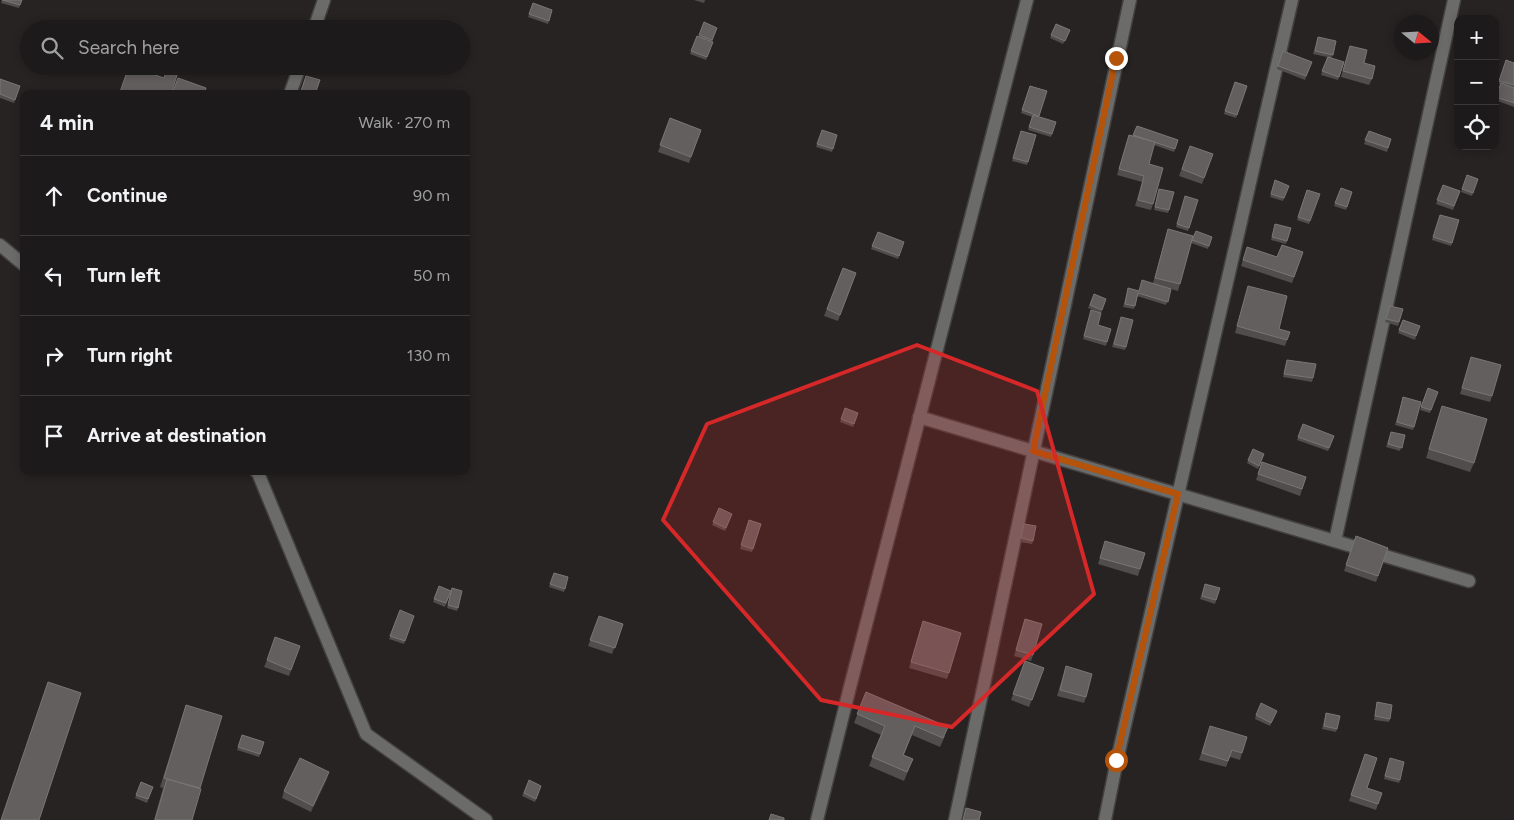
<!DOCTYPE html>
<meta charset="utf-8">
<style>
:root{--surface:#1c1a1a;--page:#252323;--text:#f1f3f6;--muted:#a0a1a2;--line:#3a3839}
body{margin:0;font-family:Figtree,sans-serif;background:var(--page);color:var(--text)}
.controls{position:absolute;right:15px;top:15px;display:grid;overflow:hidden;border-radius:10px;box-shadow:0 2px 8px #0003}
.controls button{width:45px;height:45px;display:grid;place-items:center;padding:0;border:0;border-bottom:1px solid var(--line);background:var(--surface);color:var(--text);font:25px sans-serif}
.compass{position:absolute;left:1394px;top:15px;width:45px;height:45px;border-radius:50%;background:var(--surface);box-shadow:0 2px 8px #0003;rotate:108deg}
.stop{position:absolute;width:15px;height:15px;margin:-11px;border:4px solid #b45309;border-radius:50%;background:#fff}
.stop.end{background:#b45309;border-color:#fff;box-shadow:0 1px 5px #0008}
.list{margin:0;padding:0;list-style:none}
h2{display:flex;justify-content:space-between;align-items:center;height:65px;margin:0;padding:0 20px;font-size:21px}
h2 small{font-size:16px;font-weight:400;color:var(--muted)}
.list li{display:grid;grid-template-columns:32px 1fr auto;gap:15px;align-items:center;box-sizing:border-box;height:80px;padding:0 20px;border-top:1px solid var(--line)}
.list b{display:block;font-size:19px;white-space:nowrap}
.list em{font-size:16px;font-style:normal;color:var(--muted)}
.icon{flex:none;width:28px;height:28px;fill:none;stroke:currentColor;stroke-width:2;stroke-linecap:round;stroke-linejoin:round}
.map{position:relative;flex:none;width:1514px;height:820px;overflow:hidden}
.search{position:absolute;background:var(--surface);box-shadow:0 2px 8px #0003;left:20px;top:20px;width:450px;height:55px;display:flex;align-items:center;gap:12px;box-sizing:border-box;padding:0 18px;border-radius:28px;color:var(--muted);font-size:19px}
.panel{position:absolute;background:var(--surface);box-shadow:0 2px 8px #0003;left:20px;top:90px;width:450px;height:385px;border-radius:10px}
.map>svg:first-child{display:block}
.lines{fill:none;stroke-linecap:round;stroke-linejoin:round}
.minor-casing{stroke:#43403f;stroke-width:15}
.minor{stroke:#6b6b69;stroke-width:12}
.wall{fill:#514d4d}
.shaded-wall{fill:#393535}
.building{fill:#635f5f;stroke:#797676}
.route{stroke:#b45309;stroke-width:6}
.marked{fill:#d62828;fill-opacity:0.2;stroke:#d62828;stroke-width:4;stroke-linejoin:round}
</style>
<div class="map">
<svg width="1514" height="820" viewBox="0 0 1514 820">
<rect width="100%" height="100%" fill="#262322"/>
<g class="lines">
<!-- minor casing -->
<g class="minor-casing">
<g id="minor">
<path d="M314,29L324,0"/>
<path d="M290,94L300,66"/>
<path d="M0,245L24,265"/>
<path d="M919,417L1469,581"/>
<path d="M256,471L258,473L366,734L486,820"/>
<path d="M1335,541L1454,0"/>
<path d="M817,820L850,687L1027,0"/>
<path d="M955,820L1130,0"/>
<path d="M1105,820L1117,760L1292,0"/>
</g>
</g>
<!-- minor -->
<use href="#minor" class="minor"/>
</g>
<!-- wall -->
<g class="wall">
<path d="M2,0L20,5L19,8L1,3Z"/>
<path d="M694,0H705L704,3Z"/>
<path d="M533,3L552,10L548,24L528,17Z"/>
<path d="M704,22L717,28L706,60L690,54L697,36L699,37Z"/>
<path d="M1056,24L1070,30L1063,44L1050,38Z"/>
<path d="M1318,37L1333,55L1331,58L1344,62L1338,80L1321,75L1327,57L1313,54Z"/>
<path d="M1350,46L1364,63L1372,79L1369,85L1341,77Z"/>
<path d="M1283,51L1312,62L1305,80L1277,69Z"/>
<path d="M1506,60L1514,63V107L1495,100L1500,84H1498Z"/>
<path d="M356,66H376L374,72Z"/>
<path d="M306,76L315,94H300Z"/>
<path d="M0,79L20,86L14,103L0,98Z"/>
<path d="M1235,82L1247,86L1236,118L1224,114Z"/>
<path d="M1030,86L1047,91L1039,117L1056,122L1051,137L1028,130L1032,117L1021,113Z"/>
<path d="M670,118L701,130L689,163L658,152Z"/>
<path d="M1137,126L1178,140L1174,152L1154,145L1149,164L1153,204L1151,210L1135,206L1142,182L1117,175L1129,135L1133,136Z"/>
<path d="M822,130L837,135L832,152L816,147Z"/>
<path d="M1021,131L1036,135L1027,165L1012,161Z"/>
<path d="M1369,131L1391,139L1387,152L1364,144Z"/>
<path d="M1190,146L1213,154L1202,184L1179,176Z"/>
<path d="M1467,175L1478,179L1472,196L1461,192Z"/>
<path d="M1275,180L1289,186L1283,201L1270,197Z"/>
<path d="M1443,185L1460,191L1453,210L1436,204Z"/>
<path d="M1341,188L1352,192L1346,210L1334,206Z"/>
<path d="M1307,190L1320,194L1309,224L1297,220Z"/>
<path d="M1158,192L1169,210L1168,213L1154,210Z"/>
<path d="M1185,196L1198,200L1188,231L1176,227Z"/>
<path d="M1440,215L1459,220L1451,246L1432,240Z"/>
<path d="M1275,224L1291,228L1286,244L1271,240Z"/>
<path d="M1168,229L1193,236L1212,237L1208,249L1191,243L1178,291L1171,289L1166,305L1137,296L1134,309L1123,307L1128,288L1139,291L1153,283Z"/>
<path d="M878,232L904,242L898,259L871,249Z"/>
<path d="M1247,247L1277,257L1303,252L1292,283L1241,266Z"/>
<path d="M843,268L856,273L838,321L824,316Z"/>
<path d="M1248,286L1279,329L1287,340L1285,346L1235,333Z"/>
<path d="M1094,294L1106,299L1101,313L1088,308Z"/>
<path d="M1390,306L1403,309L1398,326L1385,322Z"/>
<path d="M1091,310L1098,325L1111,329L1106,346L1083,339Z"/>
<path d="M1120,320L1126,347L1125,350L1112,347Z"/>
<path d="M1403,320L1416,336L1415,340L1398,333Z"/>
<path d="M1471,357L1492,396L1490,402L1460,394Z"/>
<path d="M1287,360L1313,378L1312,382L1283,377Z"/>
<path d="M1428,388L1438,392L1430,413L1420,410Z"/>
<path d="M1403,397L1421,402L1413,430L1395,425Z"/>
<path d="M1442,406L1474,463L1470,472L1426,458Z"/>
<path d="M845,408L858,413L853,427L840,422Z"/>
<path d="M1303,424L1334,436L1328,451L1297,440Z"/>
<path d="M1391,432L1405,435L1400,451L1386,447Z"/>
<path d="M1264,454L1258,469L1247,463L1248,460Z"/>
<path d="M1262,462L1306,477L1300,496L1256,480Z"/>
<path d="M719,508L732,514L725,531L712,525Z"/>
<path d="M749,520L761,524L752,552L740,549Z"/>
<path d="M1024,524L1033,541L1032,544L1020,542Z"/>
<path d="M1356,536L1388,548L1376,582L1344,571Z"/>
<path d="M1103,548L1140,569L1138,576L1098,564Z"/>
<path d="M554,573L568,577L564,592L549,587Z"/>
<path d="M1205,584L1220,588L1215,604L1200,599Z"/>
<path d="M439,586L451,591L445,607L433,602Z"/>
<path d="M451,592L458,608L457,611L447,608Z"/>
<path d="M400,610L414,616L404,644L389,639Z"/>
<path d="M599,616L623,624L612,654L588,646Z"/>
<path d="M1025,619L1033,655L1031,661L1014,656Z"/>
<path d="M921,627L949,673L947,679L909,668Z"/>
<path d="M300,646L289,676L264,667L267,660Z"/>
<path d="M1025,661L1044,668L1029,707L1011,700Z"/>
<path d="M1066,666L1086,697L1084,703L1057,696Z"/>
<path d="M866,692L945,736L940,747L912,735L904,755L913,759L904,781L869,766L881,735L854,723Z"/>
<path d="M1377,702L1390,719L1389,722L1374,720Z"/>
<path d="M186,705L200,788L192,820H154L163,788L160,787Z"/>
<path d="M1277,711L1270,726L1255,719L1256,715Z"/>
<path d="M1326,713L1337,729L1336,732L1322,729Z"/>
<path d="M1210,726L1242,753L1240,760L1230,757L1226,767L1199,760Z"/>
<path d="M242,735L264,742L259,757L237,750Z"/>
<path d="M1365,754L1367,788L1382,793L1376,810L1349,801Z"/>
<path d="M1389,761L1400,780L1399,783L1384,779Z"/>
<path d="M327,779L311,812L282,798L284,791Z"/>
<path d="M529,780L541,786L535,802L522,796Z"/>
<path d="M141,782L153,787L147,803L135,798Z"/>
</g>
<!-- shaded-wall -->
<path class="shaded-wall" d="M329,772L327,779L311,812L313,806Z"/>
<!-- building -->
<g class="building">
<path d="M2,0H22L20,5Z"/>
<path d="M533,3L552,10L549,21L529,14Z"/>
<path d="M704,22L717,28L712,40L699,35Z"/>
<path d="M1056,24L1070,30L1065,41L1051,35Z"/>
<path d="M697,36L713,42L707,57L691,51Z"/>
<path d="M1318,37L1336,41L1333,55L1315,51Z"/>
<path d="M1350,46L1367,50L1364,63L1375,66L1372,79L1343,71Z"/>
<path d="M1283,51L1312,62L1306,76L1278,66Z"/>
<path d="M1328,57L1344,62L1339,77L1322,71Z"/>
<path d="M1506,60L1514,63V85L1499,81Z"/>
<path d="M129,66L164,78L168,66H180L171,94H124L120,92Z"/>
<path d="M306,76L320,80L315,94H308L301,91Z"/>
<path d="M178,78L206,88L204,94H172Z"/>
<path d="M0,79L20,86L15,100L0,94Z"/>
<path d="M1235,82L1247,86L1237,115L1225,111Z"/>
<path d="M1501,83L1514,88V103L1496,97Z"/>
<path d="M1030,86L1047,91L1039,116L1022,110Z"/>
<path d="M1033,115L1056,122L1052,134L1029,127Z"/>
<path d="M670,118L701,130L691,157L660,145Z"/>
<path d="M1137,126L1178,140L1175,149L1133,135Z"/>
<path d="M822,130L837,135L833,149L817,144Z"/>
<path d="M1021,131L1036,135L1028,162L1013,158Z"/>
<path d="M1369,131L1391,139L1388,148L1365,140Z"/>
<path d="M1129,135L1155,142L1149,164L1163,168L1153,204L1138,200L1144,176L1119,169Z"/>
<path d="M1190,146L1213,154L1204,178L1182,169Z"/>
<path d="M1467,175L1478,179L1473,193L1462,189Z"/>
<path d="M1275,180L1289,186L1284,198L1271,194Z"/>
<path d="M1443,185L1460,191L1454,206L1437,200Z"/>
<path d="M1341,188L1352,192L1347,207L1335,203Z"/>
<path d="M1159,189L1174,192L1169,210L1155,207Z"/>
<path d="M1307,190L1320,194L1310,221L1298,217Z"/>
<path d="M1185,196L1198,200L1189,228L1177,224Z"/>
<path d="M1440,215L1459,220L1452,243L1433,237Z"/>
<path d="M1275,224L1291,228L1287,241L1272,237Z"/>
<path d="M1168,229L1193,236L1180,284L1155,278Z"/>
<path d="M1196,231L1212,237L1209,246L1192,240Z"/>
<path d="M878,232L904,242L899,256L872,246Z"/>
<path d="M1282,245L1303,252L1294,277L1243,260L1247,247L1277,257Z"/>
<path d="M843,268L856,273L840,315L827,309Z"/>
<path d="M1142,280L1171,289L1168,302L1138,293L1135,306L1125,304L1128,288L1139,291Z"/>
<path d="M1248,286L1287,296L1279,329L1290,332L1287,340L1237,326Z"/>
<path d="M1094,294L1106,299L1102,310L1090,305Z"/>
<path d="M1390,306L1403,309L1399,322L1386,319Z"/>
<path d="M1091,310L1101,313L1098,325L1111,329L1107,342L1084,336Z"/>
<path d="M1121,317L1133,320L1126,347L1114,344Z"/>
<path d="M1403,320L1420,326L1416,336L1399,330Z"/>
<path d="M1471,357L1501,365L1492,396L1462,388Z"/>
<path d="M1287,360L1316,364L1313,378L1284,374Z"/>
<path d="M1428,388L1438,392L1431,410L1421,407Z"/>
<path d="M1403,397L1421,402L1414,427L1397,422Z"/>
<path d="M1442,406L1487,419L1474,463L1429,449Z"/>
<path d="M845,408L858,413L854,424L841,419Z"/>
<path d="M1303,424L1334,436L1329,448L1298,437Z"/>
<path d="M1391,432L1405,435L1402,448L1388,444Z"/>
<path d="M1253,449L1264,454L1259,466L1248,460Z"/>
<path d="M1262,462L1306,477L1302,489L1258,474Z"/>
<path d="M719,508L732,514L726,528L713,522Z"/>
<path d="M749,520L761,524L753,549L741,545Z"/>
<path d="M1024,524L1036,526L1033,541L1021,538Z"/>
<path d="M1356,536L1388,548L1378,576L1346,565Z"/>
<path d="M1105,541L1145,553L1140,569L1100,558Z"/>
<path d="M554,573L568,577L565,589L550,584Z"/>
<path d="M1205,584L1220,588L1216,600L1202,596Z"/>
<path d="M439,586L451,591L446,603L434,599Z"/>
<path d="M452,588L462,591L458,608L448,605Z"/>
<path d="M400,610L414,616L405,641L390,636Z"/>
<path d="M599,616L623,624L615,648L590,640Z"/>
<path d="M1025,619L1042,624L1033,655L1016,650Z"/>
<path d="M923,621L961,633L949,673L911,662Z"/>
<path d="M275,637L300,646L291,670L267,660Z"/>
<path d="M1025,661L1044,668L1032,700L1013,694Z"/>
<path d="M1066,666L1092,674L1086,697L1060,690Z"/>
<path d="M48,682L81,693L39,820H1Z"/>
<path d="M866,692L948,727L943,738L915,726L903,755L913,759L907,772L872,757L885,726L857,714Z"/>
<path d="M1377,702L1392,705L1390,719L1375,716Z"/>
<path d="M1261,703L1277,711L1271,723L1256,715Z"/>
<path d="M186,705L222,716L200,788L167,779L164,778Z"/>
<path d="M1326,713L1340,716L1337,729L1324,726Z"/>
<path d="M1210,726L1247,737L1242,753L1232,750L1228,761L1202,753Z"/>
<path d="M242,735L264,742L260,754L238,747Z"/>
<path d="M1365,754L1377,758L1367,788L1382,793L1378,804L1351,795Z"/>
<path d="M300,758L329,772L313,806L284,791Z"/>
<path d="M1390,758L1404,762L1400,780L1385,776Z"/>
<path d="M167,779L201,789L192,820H155Z"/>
<path d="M529,780L541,786L536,799L524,793Z"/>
<path d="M141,782L153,787L148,799L136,795Z"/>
<path d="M966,808L981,812L979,820H963Z"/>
<path d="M771,814L784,818V820H769Z"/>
</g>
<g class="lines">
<!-- route -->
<path class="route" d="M1116,58L1033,451L1178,494L1116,760"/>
</g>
<!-- marked area -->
<path class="marked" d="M917,345L1037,391L1094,594L952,727L821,700L663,520L707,424Z"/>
</svg>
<div class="controls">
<button>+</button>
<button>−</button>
<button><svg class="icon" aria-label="locate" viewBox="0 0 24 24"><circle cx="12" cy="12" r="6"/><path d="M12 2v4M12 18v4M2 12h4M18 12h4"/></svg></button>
</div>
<svg class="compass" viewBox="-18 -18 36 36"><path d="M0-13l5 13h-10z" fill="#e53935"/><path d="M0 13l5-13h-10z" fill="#a0a1a2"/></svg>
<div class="stop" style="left:1116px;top:760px"></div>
<div class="stop end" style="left:1116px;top:58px"></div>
<div class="search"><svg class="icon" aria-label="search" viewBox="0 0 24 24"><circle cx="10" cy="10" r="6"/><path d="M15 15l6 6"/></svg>Search here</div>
<section class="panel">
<h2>4 min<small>Walk · 270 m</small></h2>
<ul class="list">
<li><svg class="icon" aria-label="ahead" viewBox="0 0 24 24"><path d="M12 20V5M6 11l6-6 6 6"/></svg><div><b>Continue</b></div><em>90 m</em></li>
<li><svg class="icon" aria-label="left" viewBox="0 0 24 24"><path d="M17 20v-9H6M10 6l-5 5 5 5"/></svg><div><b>Turn left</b></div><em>50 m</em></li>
<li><svg class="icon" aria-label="right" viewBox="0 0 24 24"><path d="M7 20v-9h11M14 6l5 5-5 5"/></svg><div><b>Turn right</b></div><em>130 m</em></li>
<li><svg class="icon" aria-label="arrive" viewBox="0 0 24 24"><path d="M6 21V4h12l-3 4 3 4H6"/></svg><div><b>Arrive at destination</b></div></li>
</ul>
</section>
</div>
